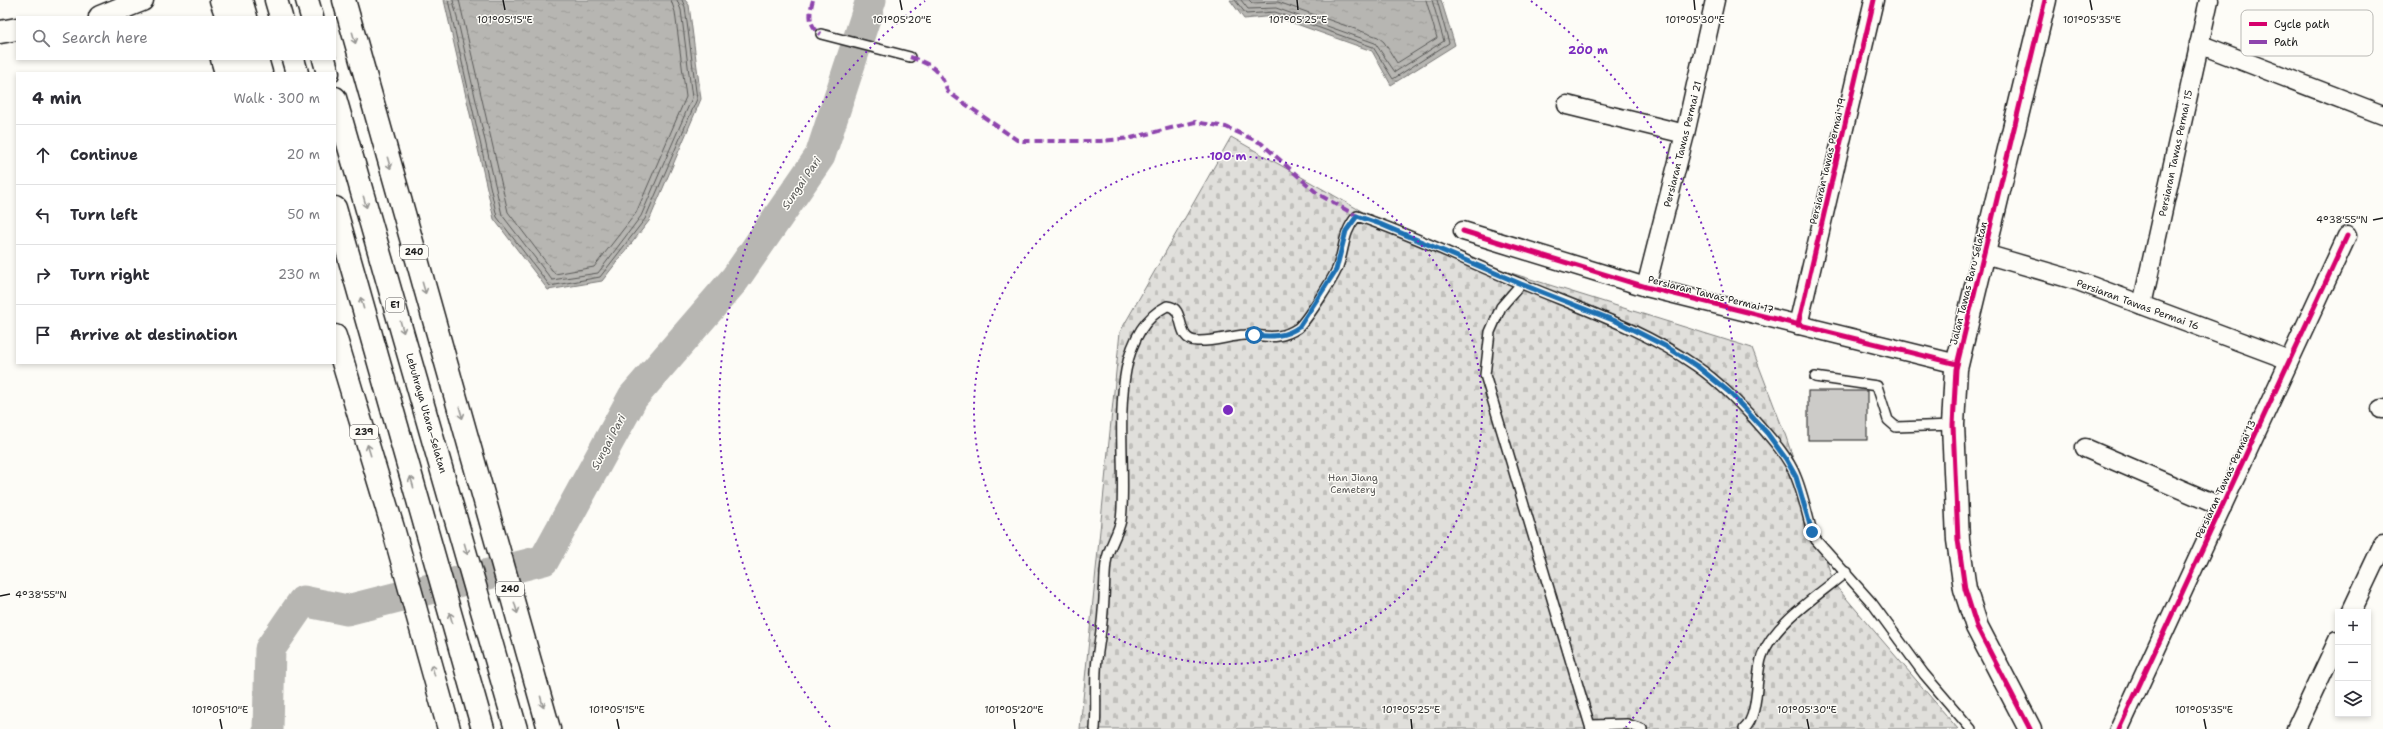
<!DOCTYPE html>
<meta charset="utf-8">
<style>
:root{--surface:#fff;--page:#f7f7f7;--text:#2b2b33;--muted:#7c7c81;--line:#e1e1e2}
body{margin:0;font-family:"Shantell Sans",sans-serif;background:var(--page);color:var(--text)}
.controls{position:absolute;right:12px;bottom:12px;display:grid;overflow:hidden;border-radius:0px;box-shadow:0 2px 6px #0003}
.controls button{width:36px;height:36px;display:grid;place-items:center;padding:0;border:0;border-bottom:1px solid var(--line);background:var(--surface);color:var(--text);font:20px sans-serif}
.stop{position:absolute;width:12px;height:12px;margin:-9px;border:3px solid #1f6fb2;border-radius:50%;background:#fff}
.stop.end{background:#1f6fb2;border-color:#fff;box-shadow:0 1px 4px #0008}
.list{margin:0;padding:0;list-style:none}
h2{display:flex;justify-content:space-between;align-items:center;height:52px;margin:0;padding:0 16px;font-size:17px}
h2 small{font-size:13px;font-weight:400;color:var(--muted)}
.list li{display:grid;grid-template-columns:26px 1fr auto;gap:12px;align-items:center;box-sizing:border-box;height:60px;padding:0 16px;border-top:1px solid var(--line)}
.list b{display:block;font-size:15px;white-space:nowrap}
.list em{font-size:13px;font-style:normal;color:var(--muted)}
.icon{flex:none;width:22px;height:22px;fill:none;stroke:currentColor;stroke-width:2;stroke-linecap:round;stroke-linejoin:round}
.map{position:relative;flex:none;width:2383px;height:729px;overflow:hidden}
.search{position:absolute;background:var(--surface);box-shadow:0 2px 6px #0003;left:16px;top:16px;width:320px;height:44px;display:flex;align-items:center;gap:10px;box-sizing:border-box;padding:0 14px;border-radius:0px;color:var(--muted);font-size:15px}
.panel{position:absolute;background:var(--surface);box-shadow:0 2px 6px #0003;left:16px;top:72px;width:320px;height:292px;border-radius:0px}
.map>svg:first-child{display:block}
.cemetery{fill:url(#cemetery-stones);stroke:#7e7e7c}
.water{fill:url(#water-ripples);stroke:#797876}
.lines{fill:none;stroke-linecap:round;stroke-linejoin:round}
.shore{stroke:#5a5a58;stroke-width:1}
.river{stroke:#b7b6b2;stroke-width:31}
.building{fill:#cccbc8;stroke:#1c1c1c}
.service-casing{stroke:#1c1c1c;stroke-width:12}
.minor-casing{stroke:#1c1c1c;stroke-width:21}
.tertiary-casing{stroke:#1c1c1c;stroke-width:25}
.primary-casing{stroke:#1c1c1c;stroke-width:25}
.motorway-casing{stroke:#1c1c1c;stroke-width:25}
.service{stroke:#fdfcf7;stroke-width:9}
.minor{stroke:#fdfcf7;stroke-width:18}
.tertiary{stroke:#fdfcf7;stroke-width:22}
.primary{stroke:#fdfcf7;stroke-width:22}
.motorway{stroke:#fdfcf7;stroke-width:22}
.quiet{stroke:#8e44ad;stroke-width:4;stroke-dasharray:8 4;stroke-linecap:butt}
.cycleway-casing{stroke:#fdfcf7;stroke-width:8}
.cycleway{stroke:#d6006c;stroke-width:5}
.oneway{stroke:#989794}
.route{stroke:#1f6fb2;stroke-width:5}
.ticks{fill:none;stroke:#1c1c1c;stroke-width:1.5}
.ring{fill:none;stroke:#7b2cbf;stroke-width:2;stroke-dasharray:2 4}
.labels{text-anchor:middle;stroke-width:3;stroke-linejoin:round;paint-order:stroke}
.shield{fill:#fdfcf7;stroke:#605f5e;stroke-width:1}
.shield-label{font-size:9px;font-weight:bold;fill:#1c1c1c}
.street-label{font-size:10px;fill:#1c1c1c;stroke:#fdfcf7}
.park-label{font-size:10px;fill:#575655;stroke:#fdfcf7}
.water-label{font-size:11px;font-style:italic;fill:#5a5a58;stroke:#fdfcf7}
.key{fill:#fdfcf7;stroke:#bab9b5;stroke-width:1}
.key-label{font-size:11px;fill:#1c1c1c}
.ticks-label{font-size:10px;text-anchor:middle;fill:#1c1c1c;stroke:#fdfcf7;stroke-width:3;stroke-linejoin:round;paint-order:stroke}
.centre{fill:#7b2cbf;stroke:#fdfcf7;stroke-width:2}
.ring-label{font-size:12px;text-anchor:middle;font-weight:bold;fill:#7b2cbf;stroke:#fdfcf7;stroke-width:3;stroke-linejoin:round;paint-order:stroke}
</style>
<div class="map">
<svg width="2383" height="729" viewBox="0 0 2383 729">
<defs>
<pattern id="cemetery-stones" width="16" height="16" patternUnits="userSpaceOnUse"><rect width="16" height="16" fill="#e0dfdb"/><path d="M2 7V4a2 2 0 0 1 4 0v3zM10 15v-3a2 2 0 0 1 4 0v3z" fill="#c0bfbb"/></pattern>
<pattern id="water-ripples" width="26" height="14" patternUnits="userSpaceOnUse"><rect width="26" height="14" fill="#b7b6b2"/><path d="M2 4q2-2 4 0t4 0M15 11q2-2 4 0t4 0" fill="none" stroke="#9d9c98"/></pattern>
</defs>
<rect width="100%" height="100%" fill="#fdfcf7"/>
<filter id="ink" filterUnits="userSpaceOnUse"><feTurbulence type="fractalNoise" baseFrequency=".025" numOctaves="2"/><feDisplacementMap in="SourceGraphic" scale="8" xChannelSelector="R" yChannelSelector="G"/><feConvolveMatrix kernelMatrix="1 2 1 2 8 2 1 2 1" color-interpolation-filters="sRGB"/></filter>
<g filter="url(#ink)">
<!-- cemetery -->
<path class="cemetery" d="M1231,137L1421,245L1752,348L1786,437L1834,584L1958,729H1080L1120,332Z"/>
<!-- water -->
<g class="water">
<path d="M444,0H685L689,5L701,99L649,221L602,281L548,290L494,219Z"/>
<path d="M1230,0H1441L1455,45L1391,85L1372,51L1274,16L1244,19Z"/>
</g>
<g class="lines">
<!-- shore -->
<g class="shore">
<path d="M448,0L497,217L550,286L600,277L645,219L697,99L685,7L682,0"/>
<path d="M453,0L502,215L552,280L598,273L641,216L692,98L681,10L677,0"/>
<path d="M459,0L508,212L555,274L594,267L636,213L686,97L675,12L671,0"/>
<path d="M1235,0L1246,14L1275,12L1373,47L1393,79L1449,43L1437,0"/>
<path d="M1241,0L1248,9L1276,8L1375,43L1395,72L1444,41L1432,0"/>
<path d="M1249,0L1252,3L1278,2L1378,37L1384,42L1397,63L1437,38L1426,0"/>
</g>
<!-- river -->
<path class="river" d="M268,729L270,649L303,601L347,610L544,560L633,397L735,279L820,156L871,0"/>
</g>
<!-- building -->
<rect class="building" x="1808" y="391" width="59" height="49"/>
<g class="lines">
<!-- service casing -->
<g class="service-casing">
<g id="service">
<path d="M821,34L910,57"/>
<path d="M1521,284L1501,307L1490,332L1485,375L1591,729"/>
<path d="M1815,377L1877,386L1888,420L1896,427L1953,425"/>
<path d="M1591,725L1627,724L1642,729"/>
<path d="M1095,729C1097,706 1094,682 1097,659C1099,643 1102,627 1103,611C1105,595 1104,579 1106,563C1108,547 1118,535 1121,520C1129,461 1101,339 1167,306C1187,307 1174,340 1197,341C1213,342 1229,336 1245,335C1256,334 1267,338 1278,336C1285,335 1292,332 1298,328C1307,320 1331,282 1337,269C1345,250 1342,233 1357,216C1414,235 1467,262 1522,284C1582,309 1643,329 1696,366C1718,381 1736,400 1754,419C1769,436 1788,456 1796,477C1803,494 1807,514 1812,532L1816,540L1872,603L1924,674L1971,729"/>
<path d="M1744,729C1760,715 1755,675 1762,656C1774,623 1820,594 1846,572"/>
</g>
</g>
<!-- minor casing -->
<g class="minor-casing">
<g id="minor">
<path d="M2199,44L2383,115"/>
<path d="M1567,105L1685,134"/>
<path d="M1463,231L1646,287L1957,364"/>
<path d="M1985,254L2078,281L2289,360"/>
<path d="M1646,287L1685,134L1715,0"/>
<path d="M2142,305L2209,0"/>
<path d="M1798,325L1874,0"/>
<path d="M2381,409H2383"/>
<path d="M2085,448L2222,507"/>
<path d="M2351,612L2383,544"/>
<path d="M2119,729L2347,236"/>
<path d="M2296,729L2338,640"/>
</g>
</g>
<!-- tertiary casing -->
<g class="tertiary-casing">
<g id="tertiary">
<path d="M100,17L142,0"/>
<path d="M0,32L17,29"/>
<path d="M222,59L226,73"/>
<path d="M2030,729L1977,627L1965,589L1958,540L1953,425L1956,369L2045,0"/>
</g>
</g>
<!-- primary casing -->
<g class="primary-casing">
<g id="primary">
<path d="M221,0L227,17"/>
<path d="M241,0L246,17"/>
<path d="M344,0L549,729"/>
<path d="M240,59L244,73"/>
<path d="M257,59L261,73"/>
<path d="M335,336L393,528L449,729"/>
</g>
</g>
<!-- motorway casing -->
<g class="motorway-casing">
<g id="motorway">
<path d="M276,0L281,17"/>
<path d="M307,0L312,17"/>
<path d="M293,59L297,73"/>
<path d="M324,59L328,73"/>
<path d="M335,98L516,729"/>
<path d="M335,208L483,729"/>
</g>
</g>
<!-- service -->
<use href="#service" class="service"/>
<!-- minor -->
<use href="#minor" class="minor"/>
<!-- tertiary -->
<use href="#tertiary" class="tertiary"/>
<!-- primary -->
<use href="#primary" class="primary"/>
<!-- motorway -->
<use href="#motorway" class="motorway"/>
<!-- quiet -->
<g class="quiet">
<path d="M813,0C809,13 808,26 821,34"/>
<path d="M910,57C932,65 940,69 948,92L1017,140L1023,141H1101L1131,138L1195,122L1226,127L1261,143L1318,194L1357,216"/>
</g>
<!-- cycleway casing -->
<g class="cycleway-casing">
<g id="cycleway">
<path d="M1463,231L1646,287L1957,364"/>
<path d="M1798,325L1874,0"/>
<path d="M2030,729L1977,627L1965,589L1958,540L1953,425L1956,369L2045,0"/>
<path d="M2119,729L2347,236"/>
</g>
</g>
<!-- cycleway -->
<use href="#cycleway" class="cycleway"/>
</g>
<!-- one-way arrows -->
<defs><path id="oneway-shaft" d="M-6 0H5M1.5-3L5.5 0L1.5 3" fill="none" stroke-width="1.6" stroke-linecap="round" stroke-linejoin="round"/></defs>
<g class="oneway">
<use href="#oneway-shaft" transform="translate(354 38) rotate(74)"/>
<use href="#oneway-shaft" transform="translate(389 163) rotate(74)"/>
<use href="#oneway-shaft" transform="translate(365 202) rotate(74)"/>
<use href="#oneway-shaft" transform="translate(424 288) rotate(74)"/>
<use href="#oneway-shaft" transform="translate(362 303) rotate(-106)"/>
<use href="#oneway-shaft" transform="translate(402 327) rotate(74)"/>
<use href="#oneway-shaft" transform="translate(461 413) rotate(74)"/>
<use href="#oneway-shaft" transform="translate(369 450) rotate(-107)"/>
<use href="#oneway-shaft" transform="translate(412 482) rotate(-106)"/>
<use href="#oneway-shaft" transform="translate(466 549) rotate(74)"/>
<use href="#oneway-shaft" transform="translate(516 608) rotate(74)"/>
<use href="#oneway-shaft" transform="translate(451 618) rotate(-106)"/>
<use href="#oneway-shaft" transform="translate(433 670) rotate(-106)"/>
<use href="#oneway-shaft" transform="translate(542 702) rotate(75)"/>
</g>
</g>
<g class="lines" filter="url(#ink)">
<!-- route -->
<path class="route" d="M1254,335C1271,337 1285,337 1299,327L1336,270L1346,231L1357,216L1380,224L1521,284L1618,322L1667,347L1697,366L1729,392L1767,433L1786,459L1796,477L1812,532"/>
</g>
<!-- ticks -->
<path class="ticks" d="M503,0L505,10M900,0L902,10M1297,0L1298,10M1694,0L1695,10M2090,0L2092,10M2373,220L2383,218M0,596L10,594M220,719L222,729M617,719L619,729M1014,719L1015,729M1411,719L1412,729M1807,719L1809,729M2204,719L2206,729"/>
<!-- distance rings -->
<g class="ring">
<circle cx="1228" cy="410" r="254"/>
<path d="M830 727A509 509 0 0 1 925 1M1531 1A509 509 0 0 1 1626 727"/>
</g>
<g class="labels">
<!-- shield labels -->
<g class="shield">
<rect x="400" y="245" width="28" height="14" rx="3"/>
<rect x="386" y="298" width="18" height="14" rx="3"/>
<rect x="350" y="425" width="28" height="14" rx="3"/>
<rect x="496" y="582" width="28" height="14" rx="3"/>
</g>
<g class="shield-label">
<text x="414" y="255">240</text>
<text x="395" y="308">E1</text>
<text x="364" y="435">239</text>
<text x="510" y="592">240</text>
</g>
<!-- street labels -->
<g class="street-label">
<text transform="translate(1682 144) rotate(-76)" y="4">Persiaran Tawas Permai 21</text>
<text transform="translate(2175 153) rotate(-78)" y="4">Persiaran Tawas Permai 15</text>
<text transform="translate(1827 161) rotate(-77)" y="4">Persiaran Tawas Permai 19</text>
<text transform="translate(1968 283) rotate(-76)" y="4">Jalan Tawas Baru Selatan</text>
<text transform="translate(1711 294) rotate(14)" y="4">Persiaran Tawas Permai 17</text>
<text transform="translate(2138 304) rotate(20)" y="4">Persiaran Tawas Permai 16</text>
<text transform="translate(427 413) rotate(74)" y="4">Lebuhraya Utara–Selatan</text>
<text transform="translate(2225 479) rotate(-65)" y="4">Persiaran Tawas Permai 13</text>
</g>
<!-- park labels -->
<g class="park-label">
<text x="1353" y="481">Han Jiang<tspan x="1353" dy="12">Cemetery</tspan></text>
</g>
<!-- water labels -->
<g class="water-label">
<text transform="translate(801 183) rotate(-56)" y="4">Sungai Pari</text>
<text transform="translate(608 442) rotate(-62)" y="4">Sungai Pari</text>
</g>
</g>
<!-- legend -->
<rect x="2241" y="10" width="132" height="46" rx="6" class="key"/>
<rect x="2249" y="22" width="18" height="4" fill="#d6006c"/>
<rect x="2249" y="40" width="18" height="4" fill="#8e44ad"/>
<g class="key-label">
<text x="2274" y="28">Cycle path</text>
<text x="2274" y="46">Path</text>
</g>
<g class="ticks-label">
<text x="505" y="23">101°05'15"E</text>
<text x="902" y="23">101°05'20"E</text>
<text x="1298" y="23">101°05'25"E</text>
<text x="1695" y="23">101°05'30"E</text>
<text x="2092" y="23">101°05'35"E</text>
<text x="2342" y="223">4°38'55"N</text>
<text x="41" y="598">4°38'55"N</text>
<text x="220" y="713">101°05'10"E</text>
<text x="617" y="713">101°05'15"E</text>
<text x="1014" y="713">101°05'20"E</text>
<text x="1411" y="713">101°05'25"E</text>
<text x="1807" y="713">101°05'30"E</text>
<text x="2204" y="713">101°05'35"E</text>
</g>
<circle cx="1228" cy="410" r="6" class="centre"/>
<g class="ring-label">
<text x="1588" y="54">200 m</text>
<text x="1228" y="160">100 m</text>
</g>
</svg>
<div class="controls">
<button>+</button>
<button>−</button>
<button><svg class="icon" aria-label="layers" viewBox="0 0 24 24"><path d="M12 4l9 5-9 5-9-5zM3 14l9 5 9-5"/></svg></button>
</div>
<div class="stop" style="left:1254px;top:335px"></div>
<div class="stop end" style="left:1812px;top:532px"></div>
<div class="search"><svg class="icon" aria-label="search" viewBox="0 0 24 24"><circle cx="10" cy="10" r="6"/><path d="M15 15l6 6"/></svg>Search here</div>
<section class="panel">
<h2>4 min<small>Walk · 300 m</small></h2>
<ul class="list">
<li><svg class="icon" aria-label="ahead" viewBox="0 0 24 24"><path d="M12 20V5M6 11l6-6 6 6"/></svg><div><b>Continue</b></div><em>20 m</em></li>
<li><svg class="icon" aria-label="left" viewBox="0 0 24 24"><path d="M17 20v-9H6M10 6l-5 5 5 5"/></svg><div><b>Turn left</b></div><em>50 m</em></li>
<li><svg class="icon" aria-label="right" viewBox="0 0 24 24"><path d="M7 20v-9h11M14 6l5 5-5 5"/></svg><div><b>Turn right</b></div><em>230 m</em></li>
<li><svg class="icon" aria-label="arrive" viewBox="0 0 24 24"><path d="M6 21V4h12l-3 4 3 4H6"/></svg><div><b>Arrive at destination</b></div></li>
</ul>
</section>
</div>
